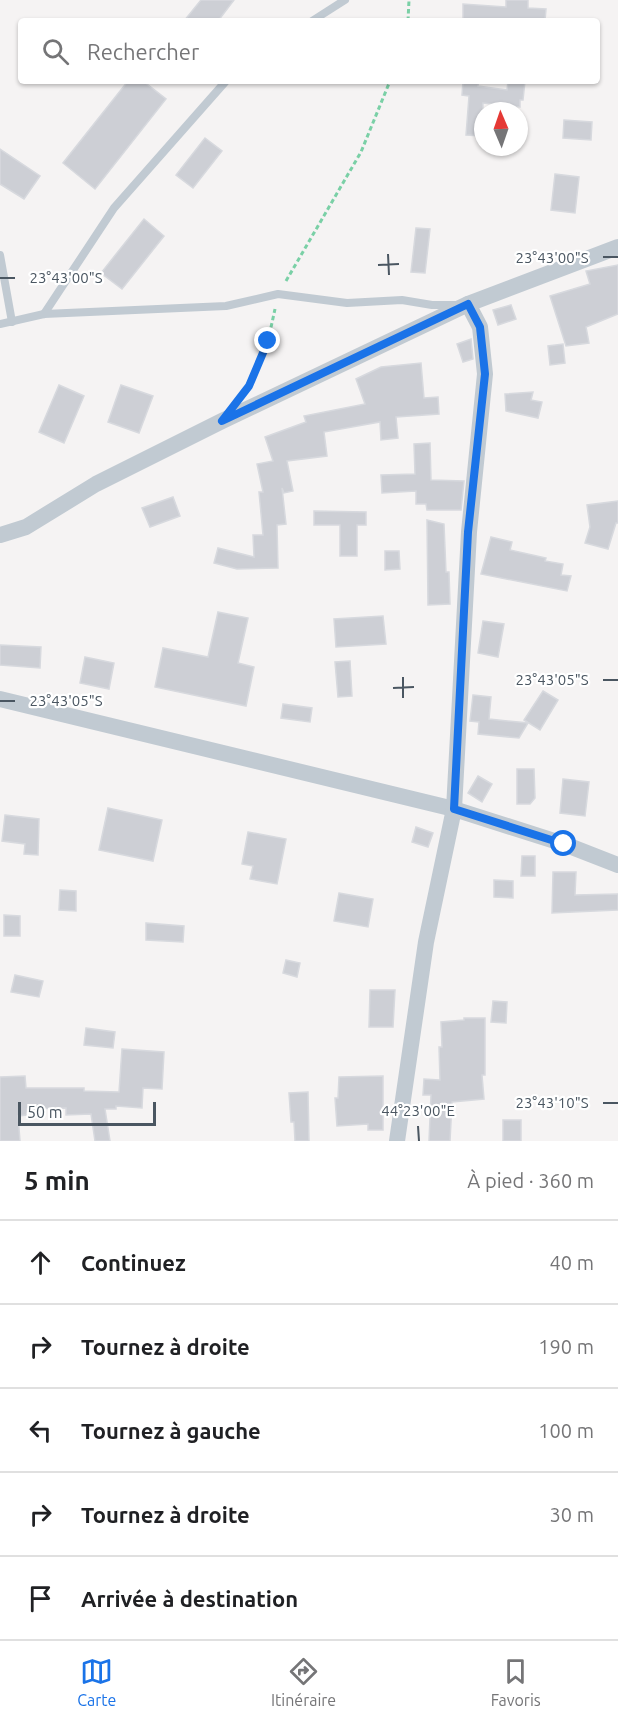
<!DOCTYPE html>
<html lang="fr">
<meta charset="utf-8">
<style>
:root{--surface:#fff;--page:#f2f2f2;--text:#202124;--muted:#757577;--line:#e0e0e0;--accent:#1a73e8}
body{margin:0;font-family:Ubuntu,sans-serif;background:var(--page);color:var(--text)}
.compass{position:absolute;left:474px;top:102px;width:54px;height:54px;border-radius:50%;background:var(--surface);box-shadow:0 2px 4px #0004;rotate:358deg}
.scale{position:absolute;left:18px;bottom:15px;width:138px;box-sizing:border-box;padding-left:6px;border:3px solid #4a5661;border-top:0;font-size:16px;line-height:21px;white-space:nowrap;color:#4a5661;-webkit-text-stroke:4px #fff;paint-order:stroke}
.stop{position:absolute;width:18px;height:18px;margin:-14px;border:4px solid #1a73e8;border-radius:50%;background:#fff}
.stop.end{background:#1a73e8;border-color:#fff;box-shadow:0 2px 6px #0008}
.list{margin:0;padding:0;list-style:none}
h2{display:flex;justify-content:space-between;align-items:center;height:78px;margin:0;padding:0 24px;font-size:26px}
h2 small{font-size:20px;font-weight:400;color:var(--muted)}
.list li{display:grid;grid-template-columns:39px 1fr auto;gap:18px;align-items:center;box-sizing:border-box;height:84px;padding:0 24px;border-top:2px solid var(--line)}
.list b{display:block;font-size:22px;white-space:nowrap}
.list em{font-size:20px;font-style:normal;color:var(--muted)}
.icon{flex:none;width:33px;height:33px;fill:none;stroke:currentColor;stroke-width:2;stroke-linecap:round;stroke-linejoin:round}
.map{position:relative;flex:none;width:618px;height:1141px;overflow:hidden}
.search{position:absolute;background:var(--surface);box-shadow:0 2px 4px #0004;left:18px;right:18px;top:18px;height:66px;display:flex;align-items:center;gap:15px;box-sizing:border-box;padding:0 21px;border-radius:6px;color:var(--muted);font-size:22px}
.sheet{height:498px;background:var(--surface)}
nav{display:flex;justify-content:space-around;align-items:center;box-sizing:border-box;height:84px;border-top:2px solid var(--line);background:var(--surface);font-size:16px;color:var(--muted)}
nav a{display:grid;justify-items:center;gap:3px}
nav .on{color:var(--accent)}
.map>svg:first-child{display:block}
.building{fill:#cdcfd5;stroke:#d7d9de;stroke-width:1.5}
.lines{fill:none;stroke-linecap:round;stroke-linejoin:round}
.path{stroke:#7ad0a6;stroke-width:3;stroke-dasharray:4.5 3;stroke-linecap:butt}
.service{stroke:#c1cad2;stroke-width:8}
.minor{stroke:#c1cad2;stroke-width:16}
.route{stroke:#1a73e8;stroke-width:8}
.ticks{fill:none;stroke:#4a5661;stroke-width:2}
.ticks-label{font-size:15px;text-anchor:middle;fill:#4a5661;stroke:#fff;stroke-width:4.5;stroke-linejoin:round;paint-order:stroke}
</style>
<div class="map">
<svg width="618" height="1141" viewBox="0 0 618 1141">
<rect width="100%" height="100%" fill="#f5f3f3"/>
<!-- building -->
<g class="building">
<path d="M201,0H234L218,21H184Z"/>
<path d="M506,0H528V8L546,9L545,21L463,19V4L506,7Z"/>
<path d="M128,81H143L166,99L95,189L63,163Z"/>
<path d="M463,81H479L478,86L507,90L508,81H525L523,100H520V107L483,103L482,136L466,135L469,96L462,95Z"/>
<path d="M564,120L592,122L591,140L563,138Z"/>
<path d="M205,138L222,151L193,188L176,175Z"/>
<path d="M0,149L40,176L24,199L0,184Z"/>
<path d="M555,174L579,177L575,213L551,210Z"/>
<path d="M144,219L164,236L122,289L101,273Z"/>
<path d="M416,228L430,229L425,273L411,272Z"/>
<path d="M618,265V314L586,327L589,343L566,346L550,296L590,284L586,271Z"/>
<path d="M511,305L516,319L498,325L493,310Z"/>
<path d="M471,339L473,359L463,362L457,344Z"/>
<path d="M563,344L565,363L550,365L548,346Z"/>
<path d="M421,363L424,398L438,397L439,414L396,417L398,438L381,440L380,422L324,432L327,456L287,461L293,491L284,493L282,488L286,524L277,525L278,568L237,569L214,563L218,548L254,557L253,535H263L259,492H263L257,464L273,461L265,437L306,422L304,416L365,404L356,379L381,367Z"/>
<path d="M59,385L84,396L64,443L39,432Z"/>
<path d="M121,385L153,396L139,433L108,422Z"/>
<path d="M533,392L531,400L542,402L538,418L506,411L505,394Z"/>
<path d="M430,443L431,480L464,481L461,510H427L426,504H416V491L382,493L381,475L415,474L414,444Z"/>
<path d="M173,497L180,516L150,527L142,508Z"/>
<path d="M618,501V523H616L608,549L585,543L590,527L587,505Z"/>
<path d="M314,511L366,512V525H357V556H340V525H314Z"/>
<path d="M427,520L444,524L446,572H449L450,604L428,605Z"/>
<path d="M491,537L512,542L510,550L546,558L545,561L563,564L561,575L571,576L567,591L481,574Z"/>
<path d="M385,551H399L400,569L385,570Z"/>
<path d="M218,612L248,618L238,663L254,667L246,706L155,687L163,648L208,657Z"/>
<path d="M383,616L386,644L336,647L334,619Z"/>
<path d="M483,621L504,624L498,657L478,653Z"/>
<path d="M0,645L41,647L40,668L0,665Z"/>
<path d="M85,657L114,663L109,689L80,683Z"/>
<path d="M350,661L352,696L338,697L335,662Z"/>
<path d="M543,691L558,700L540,730L524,720Z"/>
<path d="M473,695L491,697L489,719L528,723L519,738L478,734L479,722L470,721Z"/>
<path d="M283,704L312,708L310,722L281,718Z"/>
<path d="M517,769H534L535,798L530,804H517Z"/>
<path d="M478,776L492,784L482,802L468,793Z"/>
<path d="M563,779L589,782L585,816L560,813Z"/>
<path d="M108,808L162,820L153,861L99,850Z"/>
<path d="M5,815L39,819L38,855L24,854L25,844L2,841Z"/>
<path d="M416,827L433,833L428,847L412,842Z"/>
<path d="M248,832L286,839L277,884L250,879L253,866L242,864Z"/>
<path d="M522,856H535V876H521Z"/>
<path d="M553,872H576L575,895L618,894V910L552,913Z"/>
<path d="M494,880L513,881V898L494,897Z"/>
<path d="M60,890L76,891V911L59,910Z"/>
<path d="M339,893L373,899L368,927L334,921Z"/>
<path d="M4,915L20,916V936H4Z"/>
<path d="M146,923L184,926L183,942L146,940Z"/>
<path d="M286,960L300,963L297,977L283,973Z"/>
<path d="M15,975L43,981L39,997L11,992Z"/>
<path d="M370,990H395L393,1027H369Z"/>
<path d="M493,1001L507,1002L506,1023L491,1022Z"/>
<path d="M464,1018H485V1075H482L484,1099L452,1102L450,1141H429L431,1095H423L424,1079L440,1080L439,1047H442L441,1022L464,1020Z"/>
<path d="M86,1028L115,1032L113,1048L84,1045Z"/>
<path d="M122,1049L164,1052L162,1089L143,1088L142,1108L116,1106V1109H105L110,1141H95L91,1114L66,1115V1108L27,1109V1115L18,1116L20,1141H0V1077L25,1076L26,1088H84V1091L119,1092Z"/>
<path d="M383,1076V1130H368V1124L337,1126L335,1098H338L339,1077Z"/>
<path d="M308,1092L309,1141H295L294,1122H291L289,1093Z"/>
<rect x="503" y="1120" width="18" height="21"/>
</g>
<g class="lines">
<!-- path -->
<g class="path">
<path d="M408,21L409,0"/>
<path d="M286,281L361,152L390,81"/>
<path d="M246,390L268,341L275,309"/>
</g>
<!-- service -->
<g class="service">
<path d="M312,21L345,0"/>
<path d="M0,255L12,322"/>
<path d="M44,314L114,208L226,81"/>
<path d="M0,324L44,314L226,306L278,294L347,303L402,300L432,305H458"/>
</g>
<!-- minor -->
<g class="minor">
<path d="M0,535L26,527L96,484L222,421L468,304L618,247"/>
<path d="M0,699L454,809L564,844L618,865"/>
<path d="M397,1141L426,942L454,809L469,532L485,374L480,327L468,304"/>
</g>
</g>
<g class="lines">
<!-- route -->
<path class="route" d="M268,341L249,386L222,421L468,304L480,327L485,374L468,532L454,809L564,844"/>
</g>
<!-- ticks -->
<path class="ticks" d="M388,254L389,275M603,257H618M378,265L399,264M0,278H15M403,677V698M603,680H618M393,688L414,687M0,701H15M603,1103H618M418,1126L419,1141"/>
<g class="ticks-label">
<text x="552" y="263">23°43'00"S</text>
<text x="66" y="283">23°43'00"S</text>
<text x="552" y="685">23°43'05"S</text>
<text x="66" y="706">23°43'05"S</text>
<text x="552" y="1108">23°43'10"S</text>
<text x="418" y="1116">44°23'00"E</text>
</g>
</svg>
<svg class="compass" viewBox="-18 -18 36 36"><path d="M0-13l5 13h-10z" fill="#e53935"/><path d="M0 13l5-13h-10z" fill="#757577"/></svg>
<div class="scale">50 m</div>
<div class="stop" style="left:564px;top:844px"></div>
<div class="stop end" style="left:268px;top:341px"></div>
<div class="search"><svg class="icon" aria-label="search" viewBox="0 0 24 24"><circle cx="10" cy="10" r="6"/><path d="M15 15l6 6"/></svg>Rechercher</div>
</div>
<section class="sheet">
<h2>5 min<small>À pied · 360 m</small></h2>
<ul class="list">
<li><svg class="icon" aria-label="ahead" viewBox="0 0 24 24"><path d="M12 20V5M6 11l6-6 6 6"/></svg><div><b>Continuez</b></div><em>40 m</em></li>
<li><svg class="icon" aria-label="right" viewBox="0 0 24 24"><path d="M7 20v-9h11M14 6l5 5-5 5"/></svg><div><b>Tournez à droite</b></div><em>190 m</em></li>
<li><svg class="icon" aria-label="left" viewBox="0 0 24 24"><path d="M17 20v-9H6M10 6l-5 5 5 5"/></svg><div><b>Tournez à gauche</b></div><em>100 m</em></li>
<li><svg class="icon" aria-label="right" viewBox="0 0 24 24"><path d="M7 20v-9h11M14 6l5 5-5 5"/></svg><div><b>Tournez à droite</b></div><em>30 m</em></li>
<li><svg class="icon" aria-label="arrive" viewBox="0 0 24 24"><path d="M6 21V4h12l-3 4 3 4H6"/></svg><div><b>Arrivée à destination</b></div></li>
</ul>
</section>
<nav>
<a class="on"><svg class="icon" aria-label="map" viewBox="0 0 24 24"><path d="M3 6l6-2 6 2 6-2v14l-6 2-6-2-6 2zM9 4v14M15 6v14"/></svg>Carte</a>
<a><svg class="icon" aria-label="directions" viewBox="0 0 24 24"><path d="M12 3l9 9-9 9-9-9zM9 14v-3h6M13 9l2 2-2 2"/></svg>Itinéraire</a>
<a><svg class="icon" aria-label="saved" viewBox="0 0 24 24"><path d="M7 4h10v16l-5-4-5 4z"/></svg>Favoris</a>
</nav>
